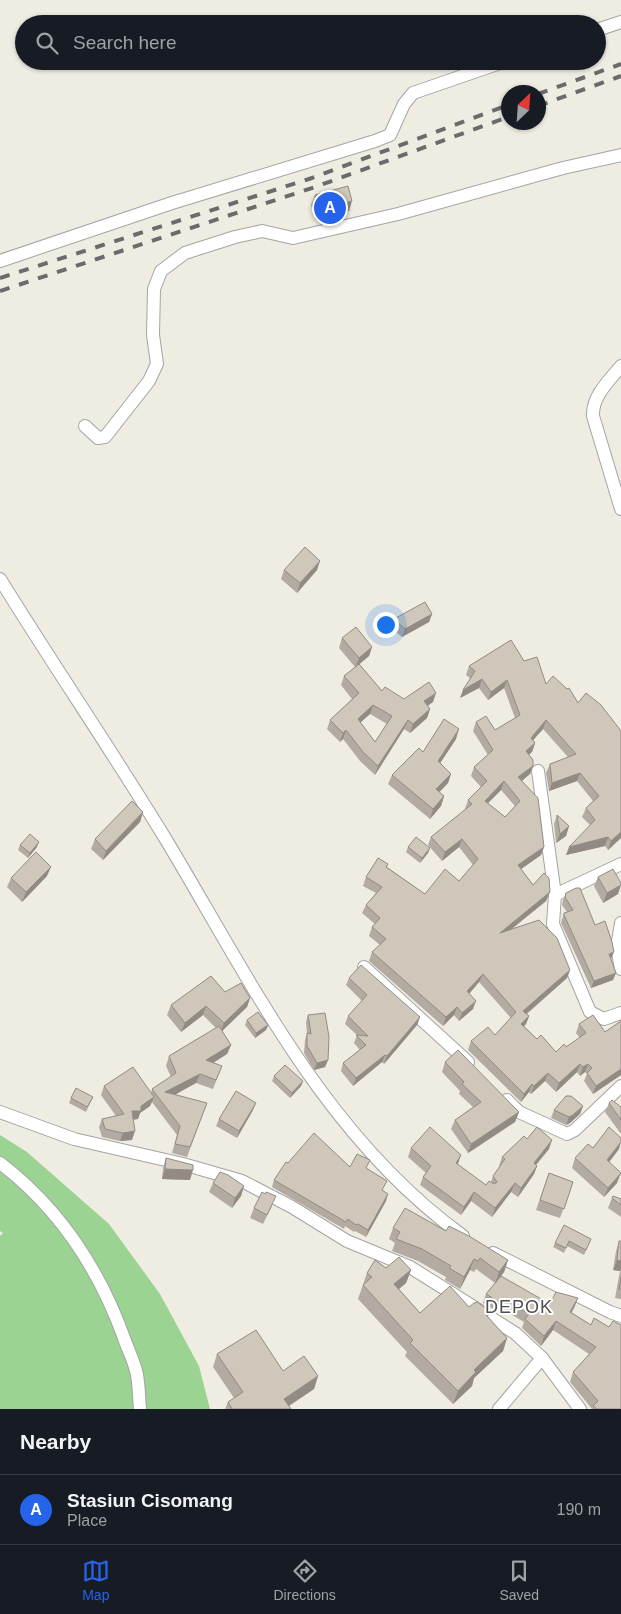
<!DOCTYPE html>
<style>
:root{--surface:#171b24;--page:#20242c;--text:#f1f3f6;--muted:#9ea1a6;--line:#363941;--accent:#2563eb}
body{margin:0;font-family:Helvetica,sans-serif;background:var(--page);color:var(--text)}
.compass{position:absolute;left:501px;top:85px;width:45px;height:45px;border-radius:50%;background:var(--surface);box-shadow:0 1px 4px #0004;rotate:25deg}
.you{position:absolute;left:385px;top:624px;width:18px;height:18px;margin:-12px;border:4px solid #fff;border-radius:50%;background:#1a73e8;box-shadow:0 0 0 8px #1a73e833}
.badge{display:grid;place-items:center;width:32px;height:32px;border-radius:50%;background:var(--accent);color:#fff;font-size:16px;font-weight:700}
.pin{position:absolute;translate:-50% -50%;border:2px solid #fff;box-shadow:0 1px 5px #0006}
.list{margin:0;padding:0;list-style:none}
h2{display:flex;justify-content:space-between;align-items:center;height:65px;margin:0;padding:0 20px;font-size:21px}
h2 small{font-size:16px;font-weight:400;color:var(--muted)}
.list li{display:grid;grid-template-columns:32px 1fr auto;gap:15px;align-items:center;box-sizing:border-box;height:70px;padding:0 20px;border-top:1px solid var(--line)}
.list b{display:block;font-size:19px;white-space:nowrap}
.list p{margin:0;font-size:16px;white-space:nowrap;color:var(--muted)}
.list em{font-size:16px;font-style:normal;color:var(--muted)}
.icon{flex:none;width:28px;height:28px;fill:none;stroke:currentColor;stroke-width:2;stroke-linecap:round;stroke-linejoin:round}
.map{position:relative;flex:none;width:621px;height:1409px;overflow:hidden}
.search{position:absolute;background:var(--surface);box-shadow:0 1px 4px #0004;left:15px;right:15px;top:15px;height:55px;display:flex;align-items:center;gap:12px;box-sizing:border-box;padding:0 18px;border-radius:28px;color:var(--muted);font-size:19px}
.sheet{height:135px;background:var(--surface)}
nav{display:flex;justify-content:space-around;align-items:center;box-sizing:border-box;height:70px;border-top:1px solid var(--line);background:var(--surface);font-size:14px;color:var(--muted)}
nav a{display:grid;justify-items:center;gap:2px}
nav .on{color:var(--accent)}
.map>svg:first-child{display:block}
.forest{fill:#9bd393}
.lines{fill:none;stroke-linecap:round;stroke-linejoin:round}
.minor-casing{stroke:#a4a4a4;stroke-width:14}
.minor{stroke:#fff;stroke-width:12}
.rail{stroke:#6b6b6b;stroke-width:4;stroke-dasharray:10 10;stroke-linecap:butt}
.wall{fill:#b3aba1;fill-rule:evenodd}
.shaded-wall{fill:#928b83}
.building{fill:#d0c7bb;stroke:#928b83;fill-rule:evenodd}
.labels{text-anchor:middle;stroke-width:4;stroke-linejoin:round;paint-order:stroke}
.quarter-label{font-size:18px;letter-spacing:1px;fill:#505050;stroke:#fff}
</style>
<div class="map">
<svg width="621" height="1409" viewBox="0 0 621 1409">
<rect width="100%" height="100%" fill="#efede2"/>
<!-- forest -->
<path class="forest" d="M0,1135L27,1152L109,1224L160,1294L199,1366L210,1409H0V1236L3,1233L0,1231Z"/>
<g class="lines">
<!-- minor casing -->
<g class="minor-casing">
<g id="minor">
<path d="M597,30L621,22"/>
<path d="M0,261L172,203L375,141L390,135L404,104L413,93L506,61"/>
<path d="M621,366C609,381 592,396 593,416L621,509"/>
<path d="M85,426L98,438L105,437L149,381L157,364L153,335L154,289L161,271L185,253L235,237L262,231L293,238L398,214L563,168L621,155"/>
<path d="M0,579C55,668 114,754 168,843C253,985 326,1137 463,1236"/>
<path d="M538,771L555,895L553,924L590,1012L604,1019L621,1013"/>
<path d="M555,895L621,864"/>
<path d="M621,923L617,947L621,969"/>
<path d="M364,967L468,1062"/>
<path d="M507,1100L519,1112L567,1134L575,1130L621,1086"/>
<path d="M0,1112L74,1139L183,1164L242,1181L292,1207L347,1241L410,1267L515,1333L542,1358L499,1409"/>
<path d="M0,1163C59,1208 99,1269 124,1338C128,1350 135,1363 137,1375C139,1386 139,1398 140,1409"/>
<path d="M493,1253L610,1312L621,1316"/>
<path d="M542,1358L580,1409"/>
</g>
</g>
<!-- minor -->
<use href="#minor" class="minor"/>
<!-- rail -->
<g class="rail">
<path d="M538,94L621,64"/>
<path d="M538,106L621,76"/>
<path d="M0,278L312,178L508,105"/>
<path d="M0,291L315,187L508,117"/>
</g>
</g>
<!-- wall -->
<g class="wall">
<path d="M315,195L349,211L316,220L311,205Z"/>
<path d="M284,570H317L297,593L281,579Z"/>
<path d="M432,614L429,622L402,637L391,628L394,619Z"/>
<path d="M342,638L372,647L369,656L359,664L382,691L404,699L433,702L428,706L430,709L427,718L410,733L404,729L375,775L360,761L343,739L340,742L327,729L330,720L352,699L341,685L344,676L355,667L339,648ZM370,714L387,724L375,742L360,723Z"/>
<path d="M524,661L546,684L621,838L608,850L605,846L566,855L590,825L582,817L586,808L593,801L577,781L549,791L546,773L550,764L568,757L543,729L533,740L535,743L532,752L529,754L533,766L530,774L522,781L544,847L541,855L521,869L533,885L550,892L546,901L512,929L570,970L567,978L527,1014L529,1016L526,1024L524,1026L537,1039L556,1052L566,1047L580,1038L576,1033L579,1024L605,1032L621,1021V1075L593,1094L584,1081L587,1074L585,1072L580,1076L577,1072L556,1092L545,1081L531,1094L529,1092L521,1102L468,1050L471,1041L495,1035L511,1018L479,982L469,994L473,1009L459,1021L454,1015L443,1026L369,961L372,952L380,945L369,936L372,927L375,924L362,913L366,905L376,893L363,886L366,877L388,864L387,867L425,894L459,881L473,865L459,847L442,861L428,845L431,837L466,809H465L468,800L481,787L471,776L474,767L488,755L473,731L476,722L495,730L515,718L504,688L488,700L479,688L460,698L471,679L466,675L469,666ZM501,790L515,806L505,817L488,803Z"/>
<path d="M456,739L440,763L451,774L448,783L439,792L444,796L441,806L430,819L388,784L392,775L423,752Z"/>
<path d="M143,812L140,822L103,860L91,849L95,839Z"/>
<path d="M557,815L569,826L566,836L556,843L554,824Z"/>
<path d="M20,845L37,847L28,858L18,850Z"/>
<path d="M408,847L430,848L428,853L420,863L406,852Z"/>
<path d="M47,876L22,902L7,887L11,878Z"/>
<path d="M598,877L618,894L603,903L594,886Z"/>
<path d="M566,893L595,925L611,959L613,980L591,988L561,923L564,913L567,912L562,905L563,900Z"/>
<path d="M349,978L420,1017L417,1025L384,1064L382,1062L353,1086L341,1071L343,1063L360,1050L354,1043L357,1035L345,1024L348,1016L362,1001L346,985Z"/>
<path d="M225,992L250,998L247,1007L222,1031L231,1045L227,1054L213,1063L222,1066L213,1089L196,1083L174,1095L207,1103L187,1157L172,1153L177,1135L152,1102L150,1106L140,1113L138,1119L133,1120L132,1140L120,1141L102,1137L99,1127L102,1119L116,1116L101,1095L104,1086L151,1093L152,1089L171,1077L166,1066L169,1056L216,1028L203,1015L181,1032L167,1015L171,1005Z"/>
<path d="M308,1015L328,1060L325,1067L314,1070L304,1053L305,1040L307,1033L306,1022Z"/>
<path d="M247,1020L268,1025L266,1030L255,1038L245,1025Z"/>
<path d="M445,1062L519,1112L515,1122L468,1153L451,1129L455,1120L473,1107L459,1094L460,1091L442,1072Z"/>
<path d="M274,1076L303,1081L301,1086L290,1098L272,1081Z"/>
<path d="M93,1097L86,1112L69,1103L71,1098Z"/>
<path d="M609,1103L621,1107V1134L605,1112Z"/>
<path d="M583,1106L580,1114L570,1123L566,1125L551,1118L554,1110Z"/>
<path d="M253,1110L237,1138L216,1126L219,1119Z"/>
<path d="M527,1139L549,1149L536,1165L537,1166L534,1174L518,1197L511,1192L492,1217L471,1201L461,1215L420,1185L423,1177L426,1173L408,1157L411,1148L458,1165L486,1185L491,1182L493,1176L500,1166H499L502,1157Z"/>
<path d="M593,1148L619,1149L609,1162L617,1183L604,1197L572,1168L575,1158Z"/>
<path d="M166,1158L190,1180L162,1179L163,1168Z"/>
<path d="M288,1163L350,1167L366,1169L383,1191L386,1201L366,1237L355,1231L354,1232L345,1226L344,1229L272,1187L274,1180Z"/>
<path d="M549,1173L573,1182L560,1218L536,1210Z"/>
<path d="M213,1183L244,1186L241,1196L232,1208L209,1192Z"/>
<path d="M612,1198L621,1199V1217L608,1208Z"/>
<path d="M272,1206L263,1224L250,1218L254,1208Z"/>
<path d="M393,1228L446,1231L508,1260L504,1272L497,1281L550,1304L578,1298L574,1308L571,1312L591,1325L621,1409H592L570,1382L573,1372L589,1354L553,1330L541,1346L522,1328L524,1322L499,1307L496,1311L483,1303L486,1294L495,1283L476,1269L474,1272L470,1270L460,1289L445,1280L446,1277L418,1261L392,1251L395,1243L389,1239Z"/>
<path d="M591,1239L584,1255L567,1246L564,1253L553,1247L555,1243Z"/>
<path d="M619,1241H621V1299L615,1298L620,1271L613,1270L616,1251Z"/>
<path d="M386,1268L411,1270L406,1283L399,1289L420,1313L469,1307L490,1311L488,1317L507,1338L503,1351L474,1378L472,1386L453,1404L405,1356L407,1352L358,1299L367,1273Z"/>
<path d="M217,1354L283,1371L318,1376L314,1389L289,1406L291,1409H225L228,1402L234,1398L213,1367Z"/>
</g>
<!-- shaded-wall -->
<g class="shaded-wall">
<path d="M352,201L349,211L316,220L319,211Z"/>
<path d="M320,561L317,570L297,593L300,583Z"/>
<path d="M432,614L429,622L402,637L405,629Z"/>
<path d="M372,647L369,656L355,668L359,658Z"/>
<path d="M482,679L479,688L460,698L463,690Z"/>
<path d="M507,680L504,688L488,700L491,692Z"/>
<path d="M436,693L433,702L420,710L424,701Z"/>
<path d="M373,705L370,714L354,728L358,719Z"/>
<path d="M430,709L427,718L410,733L413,724Z"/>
<path d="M408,720L404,729L375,775L378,766Z"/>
<path d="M546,720L543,729L528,746L531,738Z"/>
<path d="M459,729L456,739L435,771L438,761Z"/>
<path d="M346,730L343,739L340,742L343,733Z"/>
<path d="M535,743L532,752L523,760L526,751Z"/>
<path d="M533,766L530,774L515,786L518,777Z"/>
<path d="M580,773L577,781L549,791L552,783Z"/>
<path d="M451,774L448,783L433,799L436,789Z"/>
<path d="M504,781L501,790L482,809L485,801Z"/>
<path d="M444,796L441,806L430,819L433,809Z"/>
<path d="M143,812L140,822L103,860L106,851Z"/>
<path d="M569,826L566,836L556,843L560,834Z"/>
<path d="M621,832V838L608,850L611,841Z"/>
<path d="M608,837L605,846L566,855L569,847Z"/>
<path d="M462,839L459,847L442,861L445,852Z"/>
<path d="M39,842L37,847L28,858L30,853Z"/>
<path d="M544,847L541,855L514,874L518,865Z"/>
<path d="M430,848L428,853L420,863L422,858Z"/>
<path d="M51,867L47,876L22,902L26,892Z"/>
<path d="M621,885L618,894L603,903L607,893Z"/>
<path d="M550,892L546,901L496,941L500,933Z"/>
<path d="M614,952L611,959L609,954Z"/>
<path d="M570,970L567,978L520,1019L523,1011Z"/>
<path d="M616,973L613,980L591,988L594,981Z"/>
<path d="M483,974L479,982L464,1000L467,991Z"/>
<path d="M250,998L247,1007L220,1033L224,1023Z"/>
<path d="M476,1001L473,1009L459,1021L462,1013Z"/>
<path d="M206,1006L203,1015L181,1032L185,1023Z"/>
<path d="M457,1007L454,1015L443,1026L446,1017Z"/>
<path d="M529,1016L526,1024L518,1032L521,1024Z"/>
<path d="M420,1017L417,1025L384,1064L387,1056Z"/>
<path d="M268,1025L266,1030L255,1038L256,1033Z"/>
<path d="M231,1045L227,1054L203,1069L206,1060Z"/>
<path d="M385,1055L382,1062L353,1086L356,1078Z"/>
<path d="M328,1060L325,1067L314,1070L317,1063Z"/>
<path d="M580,1064L577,1072L556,1092L559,1083Z"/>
<path d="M588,1064L585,1072L580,1076L583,1067Z"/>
<path d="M621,1069V1075L593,1094L596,1086Z"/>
<path d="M548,1073L545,1081L531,1094L534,1086Z"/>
<path d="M200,1074L196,1083L162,1102L165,1092Z"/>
<path d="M303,1081L301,1086L290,1098L292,1093Z"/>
<path d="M532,1084L529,1092L521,1102L524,1094Z"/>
<path d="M154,1097L150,1106L140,1113L138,1119L129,1120L132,1111Z"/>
<path d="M256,1103L253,1110L237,1138L239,1131Z"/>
<path d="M583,1106L580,1114L570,1123L566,1125L569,1117Z"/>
<path d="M519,1112L515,1122L468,1153L471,1144Z"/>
<path d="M135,1131L132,1140L120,1141L123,1133Z"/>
<path d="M552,1140L549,1149L530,1172L534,1163Z"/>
<path d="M621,1142L619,1149L603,1170L607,1160Z"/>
<path d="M461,1155L458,1164L453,1172L456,1163Z"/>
<path d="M537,1166L534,1174L518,1197L521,1188Z"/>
<path d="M165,1169L193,1170L190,1180L162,1179Z"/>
<path d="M621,1173L617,1183L604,1197L608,1188Z"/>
<path d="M515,1183L511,1192L492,1217L495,1208Z"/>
<path d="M244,1186L241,1196L232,1208L235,1198Z"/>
<path d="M474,1192L471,1201L461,1215L464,1207Z"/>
<path d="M388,1194L386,1201L366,1237L368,1230Z"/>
<path d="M474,1259L470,1270L460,1289L464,1277Z"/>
<path d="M508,1260L504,1272L495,1284L499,1272Z"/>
<path d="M617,1260L621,1261V1268L620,1271L613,1270Z"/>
<path d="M411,1270L406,1283L389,1297L394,1284Z"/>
<path d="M502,1298L499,1307L496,1311L499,1302Z"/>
<path d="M578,1298L574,1308L567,1321L570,1312Z"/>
<path d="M556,1321L553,1330L541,1346L544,1336Z"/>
<path d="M507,1338L503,1351L474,1378L472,1386L453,1404L458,1391L474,1370Z"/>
<path d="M318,1376L314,1389L284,1409V1399Z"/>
</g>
<!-- building -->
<g class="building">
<path d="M348,186L352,201L319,211L315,195Z"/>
<path d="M305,547L320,561L300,583L284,570Z"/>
<path d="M425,602L432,614L405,629L394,619Z"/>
<path d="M356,627L372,647L359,658L342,638Z"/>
<path d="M511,640L524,661L537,657L546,684L553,676L567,689L569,688L578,703L586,693L601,705L621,731V832L611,841L608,837L569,847L595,820L586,808L599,796L580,773L552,783L550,764L576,754L546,720L531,738L535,743L526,751L533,760V766L518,777L538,798L544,847L518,865L533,885L544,873L549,878L550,892L500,933L539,920L557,938L570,970L523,1011L529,1016L521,1024L537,1039L541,1035L556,1052L564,1044L566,1047L586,1033L579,1024L593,1015L605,1032L621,1021V1069L596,1086L587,1073L592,1068L588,1064L583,1067L580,1064L559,1083L548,1073L534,1086L532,1084L524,1094L471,1041L488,1027L495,1035L516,1012L483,974L467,991L476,1001L462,1013L457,1007L446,1017L372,952L386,939L372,927L380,918L366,905L382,887L366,877L378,858L388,864L386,867L425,894L445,869L459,881L478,859L462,839L445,852L431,837L472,804L468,800L487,781L474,767L493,750L476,722L486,716L495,730L520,715L507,680L491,692L482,679L463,690L475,671L469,666ZM504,781L520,801L505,817L485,801Z"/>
<path d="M359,664L382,691L385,687L404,699L429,682L436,693L424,701L430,709L413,724L408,720L378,766L363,752L346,730L343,733L330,720L359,693L344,676ZM373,705L392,716L375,742L358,719Z"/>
<path d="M444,719L459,729L438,761L451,774L436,789L444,796L433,809L392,775L419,748L423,752Z"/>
<path d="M132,801L143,812L106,851L95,839Z"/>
<path d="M557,815L569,826L560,834Z"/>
<path d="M30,834L39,842L30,853L20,845Z"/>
<path d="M416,837L430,848L422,858L408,847Z"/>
<path d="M36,852L51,867L26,892L11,878Z"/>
<path d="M613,869L621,883V885L607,893L598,877Z"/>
<path d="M576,888H580L595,925L605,921L612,942L614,952L609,954L616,973L594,981L564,915V913L573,910L565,897L566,893Z"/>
<path d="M361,965L420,1017L387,1056L385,1055L356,1078L343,1063L366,1045L356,1035L368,1036L348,1016L367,995L349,978Z"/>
<path d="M211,976L225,992L241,983L250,998L224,1023L206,1006L185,1023L171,1005Z"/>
<path d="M258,1012L268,1025L256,1033L247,1020Z"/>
<path d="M325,1013L329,1037L328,1060L317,1063L307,1046V1033L311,1034L308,1015Z"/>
<path d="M219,1026L231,1045L206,1060L222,1066L216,1080L200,1074L165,1092L207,1103L190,1147L175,1144L180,1126L152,1089L176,1073L169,1056Z"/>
<path d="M458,1050L519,1112L471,1144L455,1120L481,1102L462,1084L464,1082L445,1062Z"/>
<path d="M285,1065L303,1081L292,1093L274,1076Z"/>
<path d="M133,1067L154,1097L141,1106V1111H132L135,1131L123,1133L105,1129L102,1119L124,1114L104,1086Z"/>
<path d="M76,1088L93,1097L87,1107L71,1098Z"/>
<path d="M236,1091L256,1103L239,1131L219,1119Z"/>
<path d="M566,1096H571L583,1106L573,1115L569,1117L554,1110Z"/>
<path d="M612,1100L621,1107V1120L609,1103Z"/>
<path d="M430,1127L461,1155L456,1163L486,1185L489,1181L494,1184L497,1182L493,1176L505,1159L502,1157L524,1136L527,1139L537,1127L552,1140L534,1163L537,1166L521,1188L515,1183L495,1208L474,1192L464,1207L423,1177L431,1166L411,1148Z"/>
<path d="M609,1127L621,1138V1142L607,1160L621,1173L608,1188L575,1158L588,1144L593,1148Z"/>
<path d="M314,1133L350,1167L357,1154L370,1160L366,1168L387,1181L382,1190L388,1194L368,1230L358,1224L356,1225L348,1219L346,1222L274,1180L286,1162L288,1163Z"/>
<path d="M166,1158L193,1165V1170L165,1169Z"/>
<path d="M220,1172L228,1175L244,1186L235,1198L213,1183Z"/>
<path d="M549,1173L573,1182L564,1209L540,1200Z"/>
<path d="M262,1192L265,1194L266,1192L276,1196L267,1215L254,1208Z"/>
<path d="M613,1196L621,1199V1205L612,1198Z"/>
<path d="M405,1208L446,1231L449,1226L469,1236L508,1260L499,1272L480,1258L478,1261L474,1259L464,1277L449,1268L451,1266L422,1249L396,1239L400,1232L393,1228Z"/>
<path d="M564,1225L591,1239L586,1250L569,1241L566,1248L555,1243Z"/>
<path d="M619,1241H621V1261L617,1260Z"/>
<path d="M399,1257L411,1270L394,1284L420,1313L450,1286L469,1307L474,1303L477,1302L490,1311L486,1315L507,1338L474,1370L476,1372L458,1391L410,1343L413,1340L363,1285L372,1277L367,1273L375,1260L386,1268Z"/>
<path d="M501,1276L550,1304L556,1292L578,1298L570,1312L591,1325L594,1318L609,1327L613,1321L621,1325V1409H597L593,1406L598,1401L573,1372L596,1347L556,1321L544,1336L525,1319L529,1314L502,1298L499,1302L486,1294Z"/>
<path d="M621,1277V1289H619Z"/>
<path d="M256,1330L283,1371L304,1356L318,1376L284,1399L291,1409H232L228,1402L243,1392L217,1354Z"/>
</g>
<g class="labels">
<!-- quarter labels -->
<g class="quarter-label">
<text x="519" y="1313">DEPOK</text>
</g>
</g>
</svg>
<svg class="compass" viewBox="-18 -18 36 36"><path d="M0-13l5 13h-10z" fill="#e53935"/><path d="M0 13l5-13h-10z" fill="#9ea1a6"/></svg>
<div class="you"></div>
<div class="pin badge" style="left:330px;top:208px">A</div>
<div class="search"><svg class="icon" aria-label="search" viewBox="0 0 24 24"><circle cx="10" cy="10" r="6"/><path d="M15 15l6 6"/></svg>Search here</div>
</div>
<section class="sheet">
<h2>Nearby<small></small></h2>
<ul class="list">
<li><span class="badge">A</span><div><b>Stasiun Cisomang</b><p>Place</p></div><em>190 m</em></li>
</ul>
</section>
<nav>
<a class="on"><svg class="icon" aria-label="map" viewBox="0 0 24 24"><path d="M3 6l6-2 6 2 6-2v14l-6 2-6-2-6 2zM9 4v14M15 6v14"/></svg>Map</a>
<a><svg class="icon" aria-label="directions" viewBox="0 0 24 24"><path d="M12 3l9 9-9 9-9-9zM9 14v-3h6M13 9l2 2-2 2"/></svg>Directions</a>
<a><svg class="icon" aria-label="saved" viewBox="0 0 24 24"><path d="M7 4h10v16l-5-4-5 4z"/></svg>Saved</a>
</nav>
